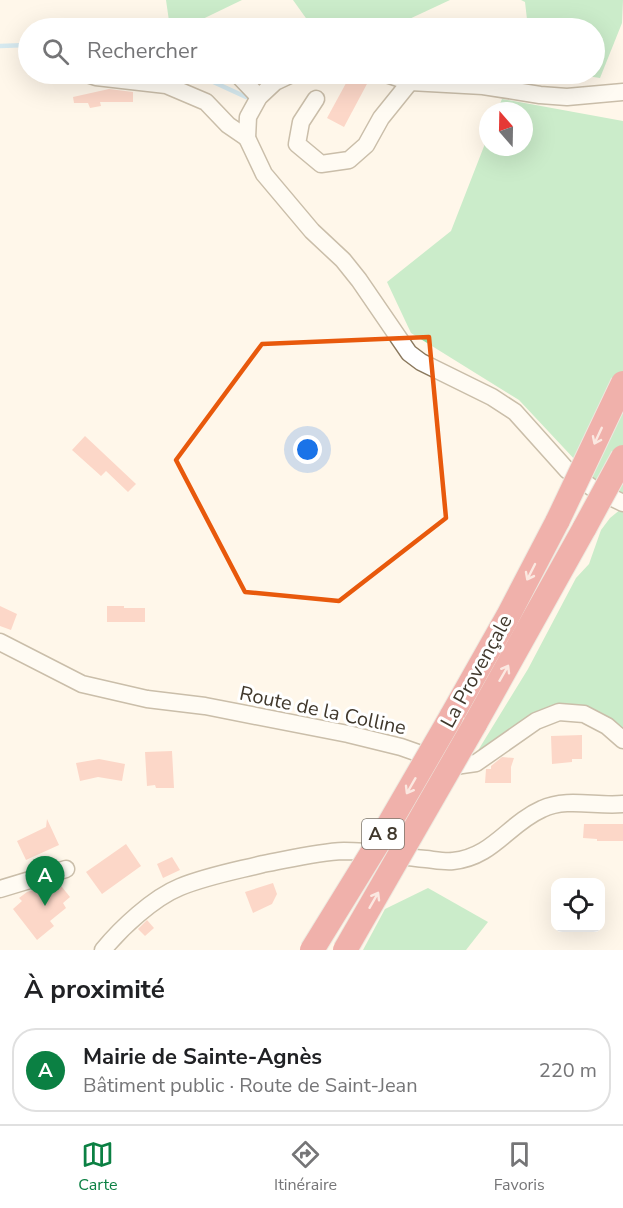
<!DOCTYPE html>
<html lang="fr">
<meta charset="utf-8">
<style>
:root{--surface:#fff;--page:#f2f2f2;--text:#202124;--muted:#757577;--line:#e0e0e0;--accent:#0b8043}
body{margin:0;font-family:"Nunito Sans",sans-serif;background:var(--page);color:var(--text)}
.controls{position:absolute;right:18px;bottom:18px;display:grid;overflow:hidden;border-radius:12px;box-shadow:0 6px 24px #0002}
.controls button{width:54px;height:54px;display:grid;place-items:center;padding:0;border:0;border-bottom:2px solid var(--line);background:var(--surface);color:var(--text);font:30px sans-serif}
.compass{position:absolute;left:479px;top:102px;width:54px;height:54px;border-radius:50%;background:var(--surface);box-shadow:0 6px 24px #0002;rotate:340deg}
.you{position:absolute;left:308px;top:450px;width:21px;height:21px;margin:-15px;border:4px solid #fff;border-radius:50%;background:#1a73e8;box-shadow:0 0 0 9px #1a73e833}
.badge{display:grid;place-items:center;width:39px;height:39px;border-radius:50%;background:var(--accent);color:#fff;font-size:20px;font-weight:700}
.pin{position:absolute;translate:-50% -50px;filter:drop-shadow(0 2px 3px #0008)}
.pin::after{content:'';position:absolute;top:32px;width:21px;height:18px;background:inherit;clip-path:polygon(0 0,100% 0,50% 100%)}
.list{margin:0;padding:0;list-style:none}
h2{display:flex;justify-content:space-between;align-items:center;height:78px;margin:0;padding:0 24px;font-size:26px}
h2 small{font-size:20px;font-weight:400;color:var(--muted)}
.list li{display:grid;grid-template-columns:39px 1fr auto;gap:18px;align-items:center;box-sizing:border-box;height:84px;margin:0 12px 12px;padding:0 12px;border:2px solid var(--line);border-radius:24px}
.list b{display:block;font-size:22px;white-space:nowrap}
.list p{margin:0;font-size:20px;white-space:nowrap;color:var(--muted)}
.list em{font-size:20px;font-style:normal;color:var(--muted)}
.icon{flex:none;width:33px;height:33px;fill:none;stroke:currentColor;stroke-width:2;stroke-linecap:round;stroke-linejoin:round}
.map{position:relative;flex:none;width:623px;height:950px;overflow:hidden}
.search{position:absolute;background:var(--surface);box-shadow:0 6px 24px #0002;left:18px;right:18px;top:18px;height:66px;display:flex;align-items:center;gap:15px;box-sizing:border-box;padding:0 21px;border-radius:33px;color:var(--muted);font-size:22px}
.sheet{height:174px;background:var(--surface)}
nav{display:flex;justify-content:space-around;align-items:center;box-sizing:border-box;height:84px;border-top:2px solid var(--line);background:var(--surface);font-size:16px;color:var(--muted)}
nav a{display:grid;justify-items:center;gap:3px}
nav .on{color:var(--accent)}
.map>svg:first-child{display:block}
.forest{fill:#8cdda5}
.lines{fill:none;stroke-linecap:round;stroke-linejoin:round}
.stream{stroke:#a7d9f8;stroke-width:4.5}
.building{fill:#f9afa1}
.minor-casing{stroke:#8a785d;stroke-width:19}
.highway-casing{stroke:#d9d7d5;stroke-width:26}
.minor{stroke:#fff;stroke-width:16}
.highway{stroke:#de5c60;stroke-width:24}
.highway-bridge-casing{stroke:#d9d7d5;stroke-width:26;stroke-linecap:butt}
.highway-bridge{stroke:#de5c60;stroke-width:24}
.oneway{stroke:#f7d6d7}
.marked{fill:none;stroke:#e8590c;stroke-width:4.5;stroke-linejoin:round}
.labels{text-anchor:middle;stroke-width:6;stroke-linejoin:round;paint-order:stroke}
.shield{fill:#fff;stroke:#79746b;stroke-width:1.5}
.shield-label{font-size:18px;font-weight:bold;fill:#40382c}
.street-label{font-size:20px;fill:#40382c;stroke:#fff}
</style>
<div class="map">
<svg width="623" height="950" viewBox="0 0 623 950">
<rect width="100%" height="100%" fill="#fff7ea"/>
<!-- forest -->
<g class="forest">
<path d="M166,0H242L184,28H170Z"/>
<path d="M293,0H450L390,28H313Z"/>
<path d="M521,0H623L622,23L600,78L575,74H594V28H528L525,2Z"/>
<path d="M502,99L623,121V729L602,713L574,705L474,757L528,669L576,578L589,564L601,530L610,518L621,509L519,400L411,333L387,282L451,231L488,136V147H524V111H497Z"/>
<path d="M428,888L488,922L466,950H363L385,909Z"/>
</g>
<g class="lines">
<!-- stream -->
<g class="stream">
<path d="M0,46L28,45"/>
<path d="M196,74L246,97"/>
</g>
</g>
<!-- building -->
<g class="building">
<path d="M351,74L368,82L344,127L327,118Z"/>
<path d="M109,89L133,92V102H100L101,106L90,108L88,103H74L73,97Z"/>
<path d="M85,436L136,484L128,492L106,471L101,476L72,450Z"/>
<path d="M0,606L17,614L11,630L0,626Z"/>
<path d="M107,606H124V608H145V622H107Z"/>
<path d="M582,735V759H572V762L552,764L551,736Z"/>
<path d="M172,751L174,788H156L155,785L147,786L145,752Z"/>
<path d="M502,757L514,758L511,767V783H485L486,769H491V766Z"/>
<path d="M99,759L125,764L122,781L98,777L80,781L76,763Z"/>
<path d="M47,819L59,845L26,860L17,841L46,827Z"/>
<path d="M584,824H623V841H597V839L583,838Z"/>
<path d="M126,844L141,866L102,894L86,872Z"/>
<path d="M172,857L180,870L163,878L157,864Z"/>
<path d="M58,882L70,897L63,903L66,908L50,921L54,926L37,940L13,909L22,901L19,898L27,892Z"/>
<path d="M273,883L277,894L272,904L253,913L245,892Z"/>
<path d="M147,920L154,928L145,936L138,929Z"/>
</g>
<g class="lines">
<!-- minor casing -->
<g class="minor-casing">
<g id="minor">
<path d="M87,74L96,77L166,85L206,102L228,125L247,138"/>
<path d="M237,74L259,97"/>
<path d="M292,74L275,82L259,97L248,117L247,138L264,174L312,231L343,260L359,280L409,353L421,362L492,397L515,412L567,470L594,489L623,503"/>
<path d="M386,74L410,82L483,86L540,95L567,97L623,92"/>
<path d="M316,99L301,122L297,144L321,164L349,160L366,145L381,118L410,82"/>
<path d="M0,642L82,684L147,699L205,706L348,734L401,747L455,766L476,763L536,721L559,712L584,714L607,726L623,740"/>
<path d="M0,889L66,869"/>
<path d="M103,950C121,928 153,898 180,887C207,876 235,871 263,864C290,859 317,852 344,851C371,851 399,857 426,859C435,860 445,862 453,861C493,857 508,824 542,809C567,797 597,807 623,804"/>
</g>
</g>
<!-- highway casing -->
<g class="highway-casing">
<g id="highway">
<path d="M451,717L508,616L558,520"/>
<path d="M475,724L585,527"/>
</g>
</g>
<!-- minor -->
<use href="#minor" class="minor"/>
<!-- highway -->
<use href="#highway" class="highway"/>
<!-- highway-bridge casing -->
<g class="highway-bridge-casing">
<g id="highway-bridge">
<path d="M558,520L623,383"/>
<path d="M585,527L623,457"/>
<path d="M312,950L378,843L451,717"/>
<path d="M345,950L475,724"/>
</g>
</g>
<!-- highway-bridge -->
<use href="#highway-bridge" class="highway-bridge"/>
</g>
<!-- one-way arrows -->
<defs><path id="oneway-shaft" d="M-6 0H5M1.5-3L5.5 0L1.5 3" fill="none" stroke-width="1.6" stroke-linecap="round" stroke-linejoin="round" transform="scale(1.5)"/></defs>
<g class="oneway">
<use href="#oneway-shaft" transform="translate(598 436) rotate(115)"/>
<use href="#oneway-shaft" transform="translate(531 572) rotate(117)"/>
<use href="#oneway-shaft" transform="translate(504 673) rotate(-60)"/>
<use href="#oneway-shaft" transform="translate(411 786) rotate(120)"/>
<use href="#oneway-shaft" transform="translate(374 900) rotate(-60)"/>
</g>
<!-- marked area -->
<path d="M0 0H623V950H0ZM429,337L446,518L339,601L245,592L176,460L262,344Z" fill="#fff7ea" fill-opacity=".55" fill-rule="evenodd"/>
<path class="marked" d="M429,337L446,518L339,601L245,592L176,460L262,344Z"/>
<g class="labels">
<!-- shield labels -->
<rect class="shield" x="362" y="819" width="42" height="30" rx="4.5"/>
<g class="shield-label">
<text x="383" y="840">A 8</text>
</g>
<!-- street labels -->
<g class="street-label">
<text transform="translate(476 671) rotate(-61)" y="7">La Provençale</text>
<text transform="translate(323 710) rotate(12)" y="7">Route de la Colline</text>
</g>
</g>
</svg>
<div class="controls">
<button><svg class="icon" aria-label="locate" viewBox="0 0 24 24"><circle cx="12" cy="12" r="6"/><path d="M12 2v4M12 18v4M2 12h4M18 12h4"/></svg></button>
</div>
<svg class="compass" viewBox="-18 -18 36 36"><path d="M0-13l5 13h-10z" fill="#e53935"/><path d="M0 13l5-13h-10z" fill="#757577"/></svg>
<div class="you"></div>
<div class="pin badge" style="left:45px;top:906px">A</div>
<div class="search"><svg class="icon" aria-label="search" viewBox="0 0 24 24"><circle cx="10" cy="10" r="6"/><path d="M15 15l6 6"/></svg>Rechercher</div>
</div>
<section class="sheet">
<h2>À proximité<small></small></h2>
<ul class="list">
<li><span class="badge">A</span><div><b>Mairie de Sainte-Agnès</b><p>Bâtiment public · Route de Saint-Jean</p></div><em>220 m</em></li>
</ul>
</section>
<nav>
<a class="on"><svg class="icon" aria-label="map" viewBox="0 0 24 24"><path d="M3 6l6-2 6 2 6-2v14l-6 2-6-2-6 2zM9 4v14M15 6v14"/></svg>Carte</a>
<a><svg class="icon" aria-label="directions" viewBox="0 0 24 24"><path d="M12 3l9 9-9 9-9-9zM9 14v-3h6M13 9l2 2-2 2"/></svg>Itinéraire</a>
<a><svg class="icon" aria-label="saved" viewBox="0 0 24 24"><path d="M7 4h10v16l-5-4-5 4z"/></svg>Favoris</a>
</nav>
